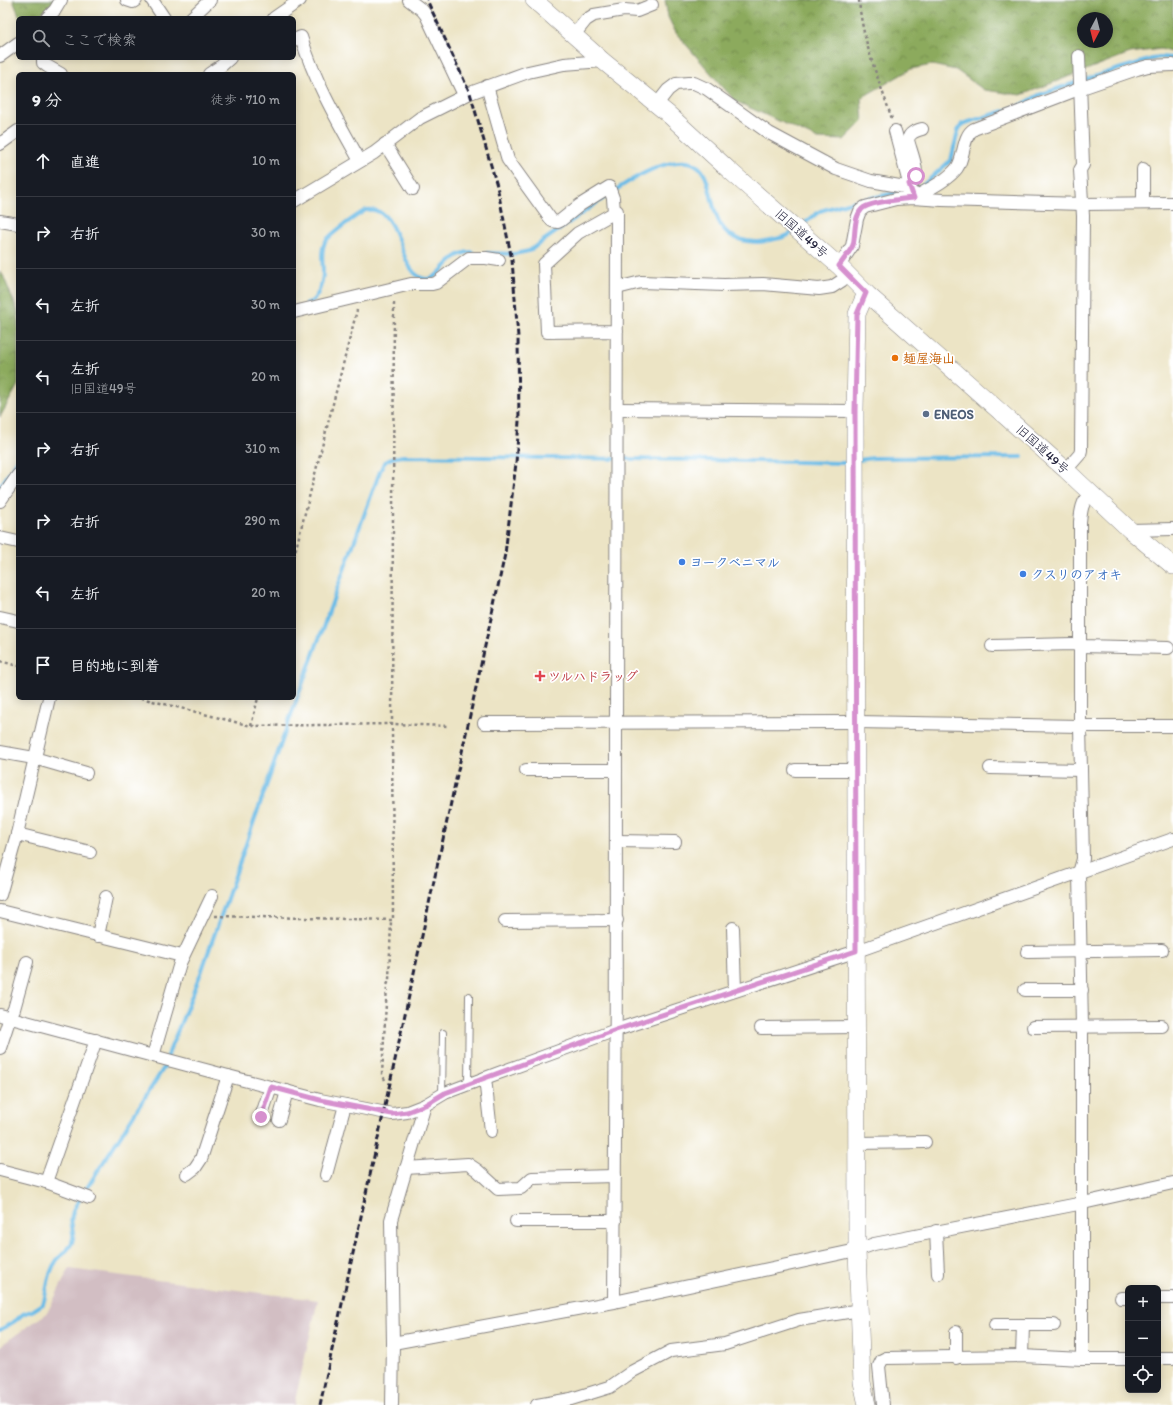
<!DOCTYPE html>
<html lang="ja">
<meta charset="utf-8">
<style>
:root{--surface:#171b24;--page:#242831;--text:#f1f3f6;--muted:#9ea1a6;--line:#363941}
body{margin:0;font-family:Itim,"Klee One",sans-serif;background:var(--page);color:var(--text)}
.controls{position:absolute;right:12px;bottom:12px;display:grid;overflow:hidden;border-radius:6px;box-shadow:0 2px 10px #0003}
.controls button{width:36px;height:36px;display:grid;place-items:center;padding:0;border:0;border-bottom:1px solid var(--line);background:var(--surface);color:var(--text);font:20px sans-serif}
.compass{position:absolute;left:1077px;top:12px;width:36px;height:36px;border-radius:50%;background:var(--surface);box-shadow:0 2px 10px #0003;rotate:187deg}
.stop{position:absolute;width:12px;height:12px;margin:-9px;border:3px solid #d690ce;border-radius:50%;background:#fff}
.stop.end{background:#d690ce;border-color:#fff;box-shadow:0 1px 4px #0008}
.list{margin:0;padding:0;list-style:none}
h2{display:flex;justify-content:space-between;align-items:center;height:52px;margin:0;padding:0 16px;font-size:17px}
h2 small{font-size:13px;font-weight:400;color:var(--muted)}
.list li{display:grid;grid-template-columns:26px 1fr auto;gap:12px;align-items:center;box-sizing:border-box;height:72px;padding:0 16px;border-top:1px solid var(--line)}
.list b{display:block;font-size:15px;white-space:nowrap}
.list p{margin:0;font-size:13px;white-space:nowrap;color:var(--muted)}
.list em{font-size:13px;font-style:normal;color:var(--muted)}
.icon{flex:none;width:22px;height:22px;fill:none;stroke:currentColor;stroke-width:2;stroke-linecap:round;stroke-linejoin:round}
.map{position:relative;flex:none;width:1173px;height:1405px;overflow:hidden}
.search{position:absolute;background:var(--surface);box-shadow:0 2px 10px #0003;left:16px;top:16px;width:280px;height:44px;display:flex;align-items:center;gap:10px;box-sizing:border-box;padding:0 14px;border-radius:6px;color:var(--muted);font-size:15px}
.panel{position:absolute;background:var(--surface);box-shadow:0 2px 10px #0003;left:16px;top:72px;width:280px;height:628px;border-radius:6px}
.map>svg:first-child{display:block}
.industrial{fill:#d2bec3}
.forest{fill:url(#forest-crowns);stroke:#57664c;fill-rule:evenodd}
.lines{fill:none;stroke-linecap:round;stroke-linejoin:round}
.stream{stroke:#6cbce7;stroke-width:4}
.lane-casing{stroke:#878380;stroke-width:8}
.street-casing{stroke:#878380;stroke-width:14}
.secondary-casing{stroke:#878380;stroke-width:18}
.path{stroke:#878380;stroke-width:2.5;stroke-dasharray:3 3;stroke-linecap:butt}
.lane{stroke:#fff;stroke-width:6}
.street{stroke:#fff;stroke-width:12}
.secondary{stroke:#fff;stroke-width:17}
.rail{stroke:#22223b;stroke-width:3;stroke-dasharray:6 3;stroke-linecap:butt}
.route{stroke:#d690ce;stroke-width:5}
.food-dot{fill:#e8710a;stroke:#fff;stroke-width:1.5}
.service-dot{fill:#5c6f8a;stroke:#fff;stroke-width:1.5}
.shop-dot{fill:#3f7fe0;stroke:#fff;stroke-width:1.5}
.health-dot{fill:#e0444e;stroke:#fff;stroke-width:1.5}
.labels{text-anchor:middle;stroke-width:3.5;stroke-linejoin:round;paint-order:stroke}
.street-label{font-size:13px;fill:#22223b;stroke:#fff}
.food-label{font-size:13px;font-weight:bold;fill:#c56008;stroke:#fff;text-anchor:start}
.service-label{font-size:13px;font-weight:bold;fill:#4e5e75;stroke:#fff;text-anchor:start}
.shop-label{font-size:13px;font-weight:bold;fill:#366cbe;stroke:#fff;text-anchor:start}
.health-label{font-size:13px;font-weight:bold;fill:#be3a42;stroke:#fff;text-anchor:start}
</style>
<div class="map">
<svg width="1173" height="1405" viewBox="0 0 1173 1405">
<defs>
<pattern id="forest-crowns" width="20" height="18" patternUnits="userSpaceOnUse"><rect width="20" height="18" fill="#8caa5d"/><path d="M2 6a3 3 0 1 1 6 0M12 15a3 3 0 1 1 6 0" fill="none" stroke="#728a4e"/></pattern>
</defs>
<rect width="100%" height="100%" fill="#fff"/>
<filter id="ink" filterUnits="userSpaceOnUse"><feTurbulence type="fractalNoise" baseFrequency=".025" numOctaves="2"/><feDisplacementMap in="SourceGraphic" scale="8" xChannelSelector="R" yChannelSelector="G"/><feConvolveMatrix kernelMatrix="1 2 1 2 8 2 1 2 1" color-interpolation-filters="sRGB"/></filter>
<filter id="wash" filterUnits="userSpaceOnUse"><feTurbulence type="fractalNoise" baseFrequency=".012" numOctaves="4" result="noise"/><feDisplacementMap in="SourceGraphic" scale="16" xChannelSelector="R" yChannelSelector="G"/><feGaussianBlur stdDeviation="0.9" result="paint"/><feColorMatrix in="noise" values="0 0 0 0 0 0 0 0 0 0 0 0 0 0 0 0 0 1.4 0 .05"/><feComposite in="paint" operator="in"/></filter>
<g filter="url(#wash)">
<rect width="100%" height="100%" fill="#ece4c5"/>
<!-- industrial -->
<path class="industrial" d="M69,1269L318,1300L294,1405H0V1346L47,1313Z"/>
<!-- forest -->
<g class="forest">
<path d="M13,0H55L37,18H20Z"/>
<path d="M665,0H1173V53L1161,49L1130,53L1021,95L984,90L956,70L932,65L911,69L861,98L863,121L844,140L818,139L735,101L676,33L668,17ZM1083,18H1107V42H1083Z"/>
<path d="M0,272L3,275L18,312V385L0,417Z"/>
</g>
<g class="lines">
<!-- stream -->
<g class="stream">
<path d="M1020,106L1039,95L1105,73L1159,57L1173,58"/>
<path d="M913,189L922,186L951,160L958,131L962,124L1014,108"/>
<path d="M801,226L820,211L847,203L904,191"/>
<path d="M487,253L514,254L529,251C547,238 566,225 584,212C608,195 661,154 692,163C721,173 700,235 747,241C754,242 758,243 765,241C775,239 786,238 793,232"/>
<path d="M307,303C313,302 315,298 318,293C321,286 323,280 323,272C323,262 320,252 325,242C330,234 357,215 366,210C402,204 397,276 426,279C442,280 447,252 472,252"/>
<path d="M859,460L873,458L1022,457"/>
<path d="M0,487L18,459"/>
<path d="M0,1330L15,1321L23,1314L32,1311L43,1304C48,1289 47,1273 57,1260C63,1253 72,1248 73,1238C74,1234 72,1230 72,1226C70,1218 72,1212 76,1205L165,1066L169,1052L201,973L290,718L379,474C384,459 387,459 402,456L704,460L844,463L850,462"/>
</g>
</g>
</g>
<g filter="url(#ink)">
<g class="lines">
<!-- lane casing -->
<g class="lane-casing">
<g id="lane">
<path d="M468,1085L469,996"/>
<path d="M442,1096L443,1033"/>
</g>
</g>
<!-- street casing -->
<g class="street-casing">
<g id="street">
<path d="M127,0L133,2L136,0"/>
<path d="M152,0L164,18"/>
<path d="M409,0L422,10L426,15L464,95"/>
<path d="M47,18L55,10L61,0"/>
<path d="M191,18L210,0"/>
<path d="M274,18L300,0"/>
<path d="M574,35L586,20L594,15L624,10L637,11L652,5"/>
<path d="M294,40L301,37C315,82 337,120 360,161"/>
<path d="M0,56L18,43"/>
<path d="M43,58V63L47,66L61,74"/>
<path d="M209,74L221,66L230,58"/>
<path d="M487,86L508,160L552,221L558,222L560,221L580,205L609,187L613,198L614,212"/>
<path d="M657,104L668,90L676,84L688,83H694L707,89L769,133L836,169L871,181L905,187C907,185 911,184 913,182C921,173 910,150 908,140C909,133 915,131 922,129"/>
<path d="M895,131L913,198C927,190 947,181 957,168C965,157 962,136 974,129L1079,89L1137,69L1148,66L1173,65"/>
<path d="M0,144L18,131"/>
<path d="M385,144L413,189"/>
<path d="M294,201L374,153L420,118L470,93L528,72L564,64L603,61"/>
<path d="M1143,202V169"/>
<path d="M0,221L18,224"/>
<path d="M839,266L852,246L857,219L860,211L865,207L896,199L913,198L942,200L1083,204L1173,203"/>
<path d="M617,288L641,282L724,285L763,284L819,289L832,287L849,276"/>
<path d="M294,312L411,284H432L436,283L469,258H486L499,260"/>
<path d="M617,409L855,411"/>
<path d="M1066,470L1080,454L1081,450L1083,216L1080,170L1083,165L1079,56"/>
<path d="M0,501L18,475"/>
<path d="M1130,530L1173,529"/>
<path d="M0,538L18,542"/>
<path d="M0,617L18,621"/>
<path d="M992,646L1073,644L1080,646L1168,648"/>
<path d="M484,723L857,722L1080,726H1173"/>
<path d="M0,752L34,758L86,773"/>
<path d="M990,768L1081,770"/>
<path d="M526,770H616"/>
<path d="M795,770H857"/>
<path d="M17,834L90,852"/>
<path d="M617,841L675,842"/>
<path d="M0,895L17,834L49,698"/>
<path d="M0,911L182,956"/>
<path d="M505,921L617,920"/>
<path d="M733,928L735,990"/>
<path d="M98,936L106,897"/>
<path d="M1027,952L1162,950"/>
<path d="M1025,990H1082"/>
<path d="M0,1015L228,1076L320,1100L392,1114L407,1112L425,1105L445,1093L485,1078L616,1030L857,951L1173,839"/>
<path d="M1033,1027L1162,1026"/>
<path d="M761,1028L857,1027"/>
<path d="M0,1048L10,1017L14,1009L27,962"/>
<path d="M153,1056L180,963L212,896"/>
<path d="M485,1078L491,1131"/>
<path d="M261,1117L271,1087"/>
<path d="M279,1120L287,1091"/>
<path d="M857,1143L925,1142"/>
<path d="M406,1168L468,1164L477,1170L498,1189L521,1188L532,1178L615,1176"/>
<path d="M0,1170L46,1182L89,1198"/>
<path d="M187,1174L195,1168L201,1159L228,1076"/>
<path d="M326,1175L345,1105"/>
<path d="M46,1182L96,1040"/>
<path d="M516,1221H615"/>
<path d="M936,1231L938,1274"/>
<path d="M1121,1298H1128"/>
<path d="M1158,1298H1173"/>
<path d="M614,1302C616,1108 616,915 616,721C617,551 617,381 617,211L578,233L544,264L547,332L617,331"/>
<path d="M995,1325H1054"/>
<path d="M956,1332V1358"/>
<path d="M393,1343L614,1302L857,1250L874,1244L1083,1203L1173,1183"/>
<path d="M1022,1356L1023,1325"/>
<path d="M1158,1358H1173"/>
<path d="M1082,1359V1027L1079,873L1083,859L1080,726V522C1081,511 1082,502 1090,493"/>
<path d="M392,1405L393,1343L391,1220L425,1105"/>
<path d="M537,1405L571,1399L610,1387L633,1371L671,1351L725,1344L799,1320L860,1310"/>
<path d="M883,1405L879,1366L882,1360L886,1358L1022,1356L1082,1359H1128"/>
</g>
</g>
<!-- secondary casing -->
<g class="secondary-casing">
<g id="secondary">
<path d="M534,0L603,61L667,113L729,170L839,266L866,293L1066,470L1130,530L1173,566"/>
<path d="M866,293L857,314L855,411L857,1250L862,1382L867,1405"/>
</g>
</g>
<!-- path -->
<g class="path">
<path d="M859,0C862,41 879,80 892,119"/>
<path d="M294,556L357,310"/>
<path d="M0,661L18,666"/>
<path d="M141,698L251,726L392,724L449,726"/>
<path d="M251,726L258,698"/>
<path d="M215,916L393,920L392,724L394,301"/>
<path d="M385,1080L382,1074L387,985L389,981L391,920"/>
</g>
<!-- lane -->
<use href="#lane" class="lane"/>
<!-- street -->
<use href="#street" class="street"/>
<!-- secondary -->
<use href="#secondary" class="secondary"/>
<!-- rail -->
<path class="rail" d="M320,1405L505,554L516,463L519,421L518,337L512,260L497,186L470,93L427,0"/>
</g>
</g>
<g class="lines" filter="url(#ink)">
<!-- route -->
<path class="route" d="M261,1117L271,1087L320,1100L392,1114L407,1112L425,1105L445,1093L485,1078L616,1030L856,951L855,411L857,314L866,293L839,266C843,260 850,252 853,245C856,234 853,218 862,209C869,202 903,199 914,198L909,184L913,181L916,176"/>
</g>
<!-- markers -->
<circle class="food-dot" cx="895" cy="358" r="4"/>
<circle class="service-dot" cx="926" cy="414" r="4"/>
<g class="shop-dot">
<circle cx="682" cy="562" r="4"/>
<circle cx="1023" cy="574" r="4"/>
</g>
<path class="health-dot" d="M538 670h4v4h4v4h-4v4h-4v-4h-4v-4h4z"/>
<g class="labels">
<!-- street labels -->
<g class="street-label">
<text transform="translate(802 233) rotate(42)" y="5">旧国道49号</text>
<text transform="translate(1043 449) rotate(42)" y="5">旧国道49号</text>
</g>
<!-- food labels -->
<g class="food-label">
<text x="903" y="363">麺屋海山</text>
</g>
<!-- service labels -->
<g class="service-label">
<text x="934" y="419">ENEOS</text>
</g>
<!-- shop labels -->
<g class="shop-label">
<text x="690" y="567">ヨークベニマル</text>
<text x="1031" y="579">クスリのアオキ</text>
</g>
<!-- health labels -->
<g class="health-label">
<text x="548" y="681">ツルハドラッグ</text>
</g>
</g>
</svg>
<div class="controls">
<button>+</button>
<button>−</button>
<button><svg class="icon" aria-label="locate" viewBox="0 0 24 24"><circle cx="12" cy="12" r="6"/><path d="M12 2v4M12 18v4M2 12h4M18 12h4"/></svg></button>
</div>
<svg class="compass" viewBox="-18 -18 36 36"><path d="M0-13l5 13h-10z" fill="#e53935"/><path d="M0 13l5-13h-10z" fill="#9ea1a6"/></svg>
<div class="stop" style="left:916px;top:176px"></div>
<div class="stop end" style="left:261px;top:1117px"></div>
<div class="search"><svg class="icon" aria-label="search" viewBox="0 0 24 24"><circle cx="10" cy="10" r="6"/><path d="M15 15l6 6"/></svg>ここで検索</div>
<section class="panel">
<h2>9 分<small>徒歩 · 710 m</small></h2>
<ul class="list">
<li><svg class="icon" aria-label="ahead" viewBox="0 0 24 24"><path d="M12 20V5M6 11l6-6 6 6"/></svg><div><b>直進</b></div><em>10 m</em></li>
<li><svg class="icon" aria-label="right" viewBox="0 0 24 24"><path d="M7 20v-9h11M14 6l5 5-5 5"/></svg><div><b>右折</b></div><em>30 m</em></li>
<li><svg class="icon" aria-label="left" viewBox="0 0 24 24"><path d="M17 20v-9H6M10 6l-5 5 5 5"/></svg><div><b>左折</b></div><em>30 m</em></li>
<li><svg class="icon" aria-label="left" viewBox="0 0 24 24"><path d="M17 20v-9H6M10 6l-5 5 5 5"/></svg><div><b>左折</b><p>旧国道49号</p></div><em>20 m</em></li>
<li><svg class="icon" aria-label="right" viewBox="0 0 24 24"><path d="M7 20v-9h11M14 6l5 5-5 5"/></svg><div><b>右折</b></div><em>310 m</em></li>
<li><svg class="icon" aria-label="right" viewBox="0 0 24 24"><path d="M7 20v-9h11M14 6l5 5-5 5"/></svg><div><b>右折</b></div><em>290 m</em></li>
<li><svg class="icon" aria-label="left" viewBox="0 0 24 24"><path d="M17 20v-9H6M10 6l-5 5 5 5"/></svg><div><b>左折</b></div><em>20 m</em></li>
<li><svg class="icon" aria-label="arrive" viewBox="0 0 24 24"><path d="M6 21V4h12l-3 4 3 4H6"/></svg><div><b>目的地に到着</b></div></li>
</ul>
</section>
</div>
